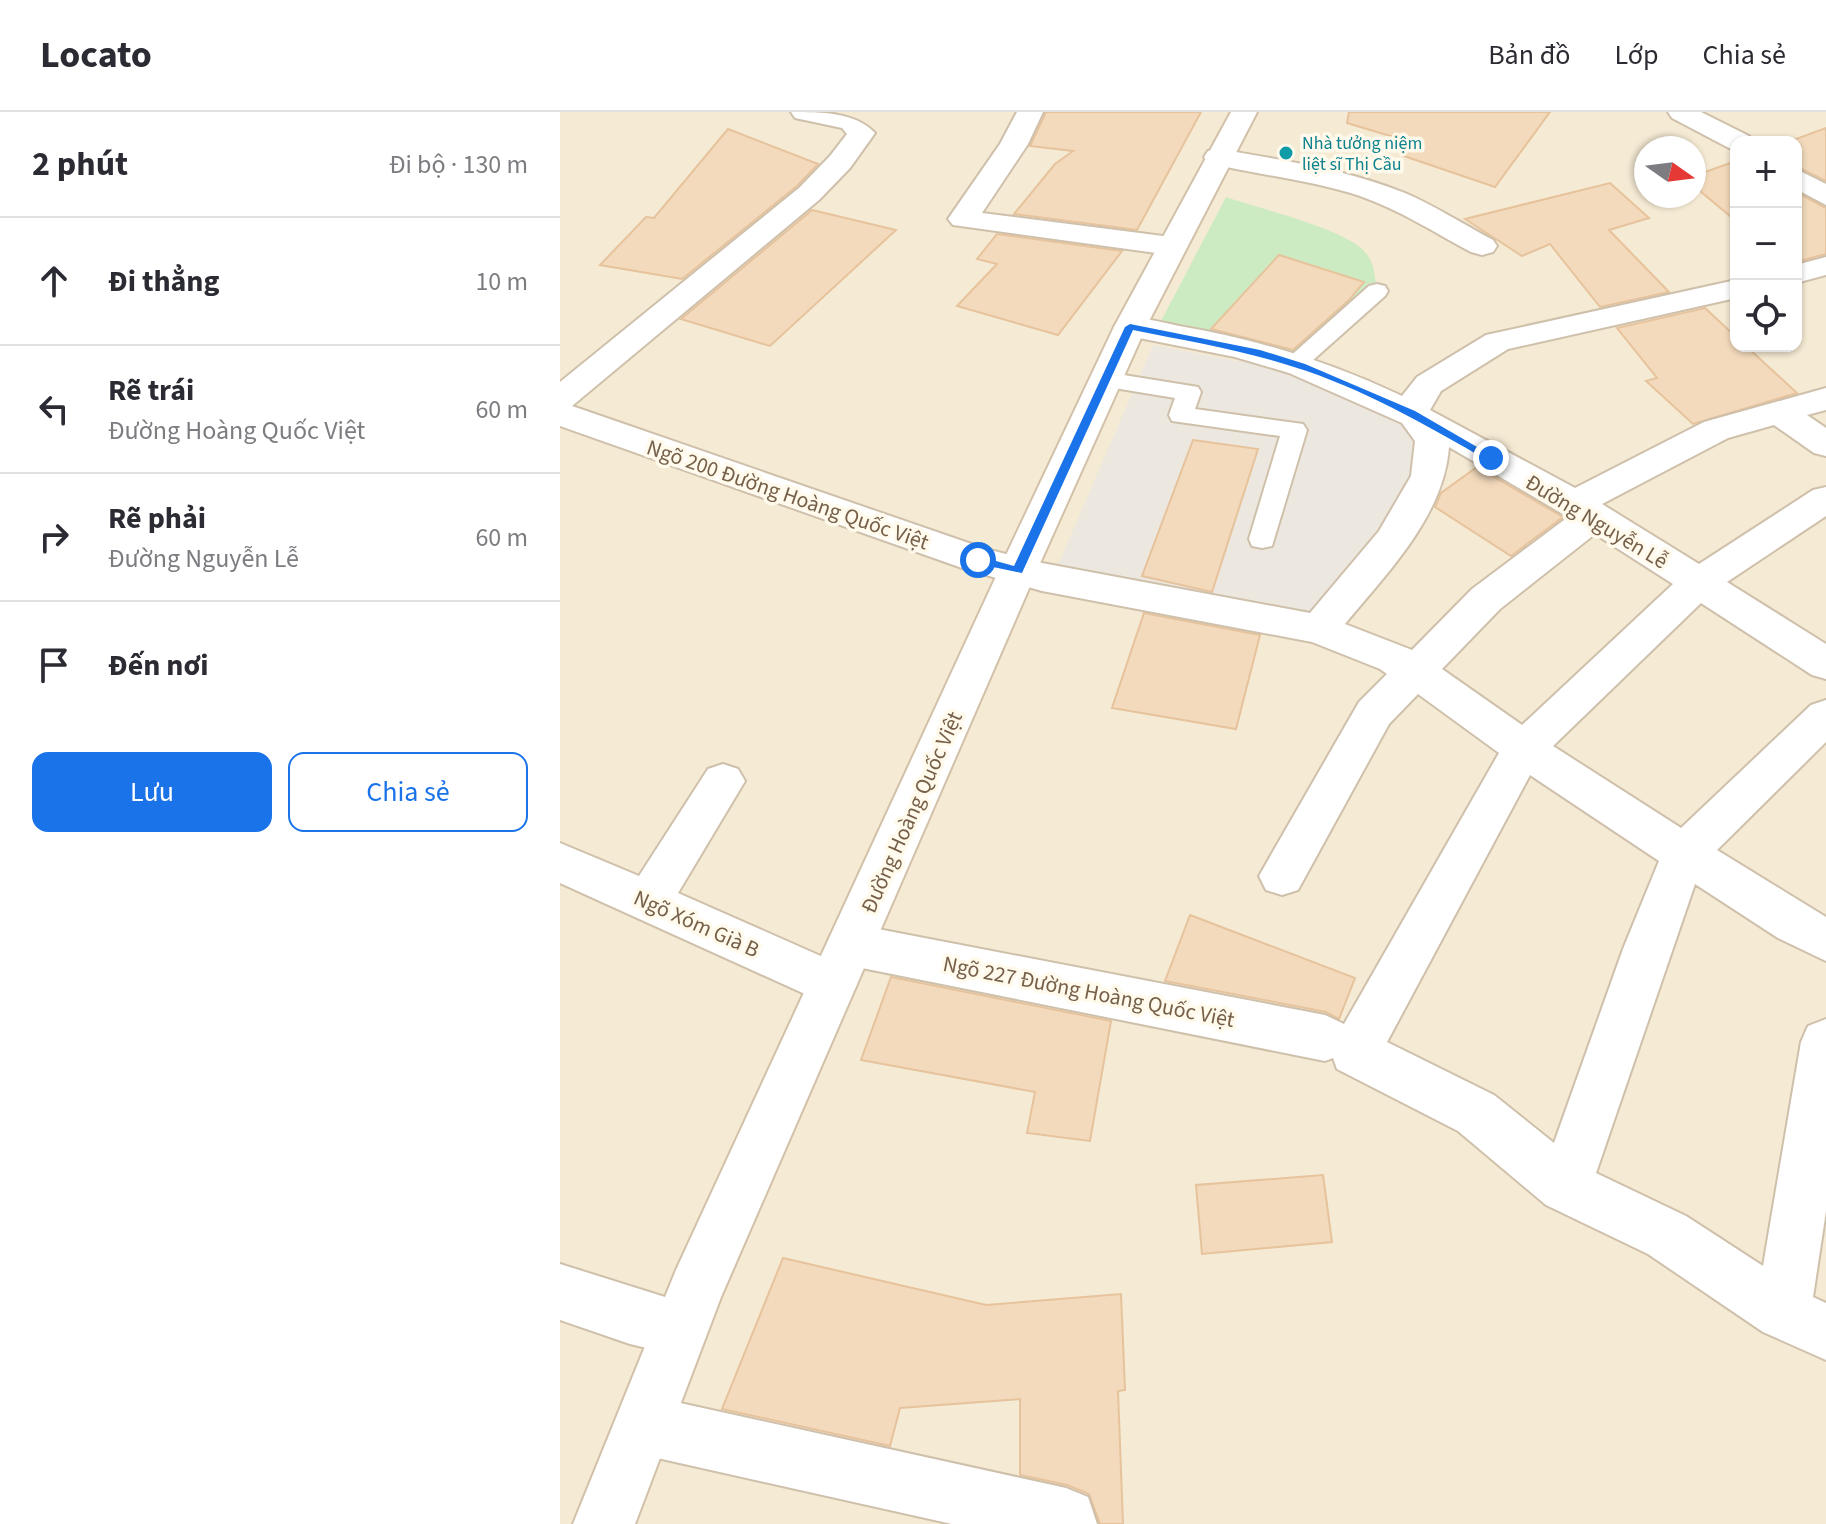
<!DOCTYPE html>
<html lang="vi">
<meta charset="utf-8">
<style>
:root{--surface:#fff;--page:#f7f7f7;--text:#2b2b33;--muted:#7c7c81;--line:#e1e1e2;--accent:#1a73e8}
body{margin:0;font-family:"Source Sans 3",sans-serif;background:var(--page);color:var(--text)}
.controls{position:absolute;right:24px;top:24px;display:grid;overflow:hidden;border-radius:16px;box-shadow:0 2px 6px #0004}
.controls button{width:72px;height:72px;display:grid;place-items:center;padding:0;border:0;border-bottom:2px solid var(--line);background:var(--surface);color:var(--text);font:40px sans-serif}
.compass{position:absolute;left:1074px;top:24px;width:72px;height:72px;border-radius:50%;background:var(--surface);box-shadow:0 2px 6px #0004;rotate:104deg}
.stop{position:absolute;width:24px;height:24px;margin:-18px;border:6px solid #1a73e8;border-radius:50%;background:#fff}
.stop.end{background:#1a73e8;border-color:#fff;box-shadow:0 2px 8px #0008}
.list{margin:0;padding:0;list-style:none}
h2{display:flex;justify-content:space-between;align-items:center;height:104px;margin:0;padding:0 32px;font-size:34px}
h2 small{font-size:26px;font-weight:400;color:var(--muted)}
.list li{display:grid;grid-template-columns:52px 1fr auto;gap:24px;align-items:center;box-sizing:border-box;height:128px;padding:0 32px;border-top:2px solid var(--line)}
.list b{display:block;font-size:30px;white-space:nowrap}
.list p{margin:0;font-size:26px;white-space:nowrap;color:var(--muted)}
.list em{font-size:26px;font-style:normal;color:var(--muted)}
.actions{display:flex;gap:16px;padding:24px 32px}
.actions a{flex:1;padding:18px 0;border:2px solid var(--accent);border-radius:16px;text-align:center;font-size:28px;color:var(--accent)}
.actions .main{background:var(--accent);color:#fff}
.icon{flex:none;width:44px;height:44px;fill:none;stroke:currentColor;stroke-width:2;stroke-linecap:round;stroke-linejoin:round}
.map{position:relative;flex:none;width:1266px;height:1412px;overflow:hidden}
header{display:flex;align-items:center;gap:48px;box-sizing:border-box;height:112px;padding:0 40px;background:var(--surface);border-bottom:2px solid var(--line)}
header strong{font-size:38px}
nav{display:flex;gap:44px;margin-inline-start:auto;font-size:28px}
main{display:flex}
aside{flex:1;background:var(--surface)}
.map>svg:first-child{display:block}
.residential{fill:#f5ead3;fill-rule:evenodd}
.industrial{fill:#ede8df}
.green{fill:#cdebc3}
.building{fill:#f3dabc;stroke:#e6c39c;stroke-width:2}
.lines{fill:none;stroke-linecap:round;stroke-linejoin:round}
.lane-casing{stroke:#cfc0ab;stroke-width:4}
.street-casing{stroke:#cfc0ab;stroke-width:4}
.secondary-casing{stroke:#d2c1a8;stroke-width:4}
.lane{fill:#fff;fill-rule:evenodd}
.street{fill:#fff;fill-rule:evenodd}
.secondary{fill:#fff;fill-rule:evenodd}
.route{fill:#1a73e8}
.culture-dot{fill:#0f9aa8;stroke:#fffaec;stroke-width:3}
.labels{text-anchor:middle;stroke-width:7;stroke-linejoin:round;paint-order:stroke}
.far-culture-label{font-size:18px;fill:#0d838f;stroke:#fffaec;text-anchor:start}
.street-label{font-size:22px;fill:#766049;stroke:#fffaec}
</style>
<header>
<strong>Locato</strong>
<nav><a>Bản đồ</a><a>Lớp</a><a>Chia sẻ</a></nav>
</header>
<main>
<aside>
<h2>2 phút<small>Đi bộ · 130 m</small></h2>
<ul class="list">
<li><svg class="icon" aria-label="ahead" viewBox="0 0 24 24"><path d="M12 20V5M6 11l6-6 6 6"/></svg><div><b>Đi thẳng</b></div><em>10 m</em></li>
<li><svg class="icon" aria-label="left" viewBox="0 0 24 24"><path d="M17 20v-9H6M10 6l-5 5 5 5"/></svg><div><b>Rẽ trái</b><p>Đường Hoàng Quốc Việt</p></div><em>60 m</em></li>
<li><svg class="icon" aria-label="right" viewBox="0 0 24 24"><path d="M7 20v-9h11M14 6l5 5-5 5"/></svg><div><b>Rẽ phải</b><p>Đường Nguyễn Lễ</p></div><em>60 m</em></li>
<li><svg class="icon" aria-label="arrive" viewBox="0 0 24 24"><path d="M6 21V4h12l-3 4 3 4H6"/></svg><div><b>Đến nơi</b></div></li>
</ul>
<div class="actions"><a class="main">Lưu</a><a>Chia sẻ</a></div>
</aside>
<div class="map">
<svg width="1266" height="1412" viewBox="0 0 1266 1412">
<rect width="100%" height="100%" fill="#fdf7e5"/>
<!-- residential -->
<path class="residential" d="M0,0H1266V1412H0ZM1176,30H1236V234H1176ZM1086,36H1134V84H1086Z"/>
<!-- industrial -->
<path class="industrial" d="M593,233L731,259L848,313L865,346L839,400L741,509L496,457Z"/>
<!-- green -->
<path class="green" d="M666,85C697,96 786,117 805,140C814,150 815,163 816,175L748,245L600,211Z"/>
<!-- building -->
<g class="building">
<path d="M486,0H641L577,118L454,102L495,52L513,39L470,34Z"/>
<path d="M789,0H990L935,75L844,44L857,32L787,11Z"/>
<path d="M1266,16V69L1236,54V30H1228Z"/>
<path d="M168,17L258,52L237,74L122,167L40,153L86,105L94,106Z"/>
<path d="M1176,49V109L1134,74V64Z"/>
<path d="M1050,71L1089,106L1049,118L1109,180L1040,195L990,132L962,144L905,107Z"/>
<path d="M1236,80L1266,96V142L1236,150Z"/>
<path d="M252,98L336,118L210,234L121,207Z"/>
<path d="M437,122L562,139L498,223L397,194L437,152L417,147Z"/>
<path d="M719,143L804,170L789,188L733,238L651,217Z"/>
<path d="M1145,196L1176,225V234H1186L1237,281L1133,312L1086,269L1097,266L1057,216Z"/>
<path d="M633,328L698,337L652,480L582,464Z"/>
<path d="M917,355L1003,405L951,444L875,395L881,381Z"/>
<path d="M584,501L700,523L676,617L552,596Z"/>
<path d="M630,803L795,866L779,907L766,900L605,869Z"/>
<path d="M331,865L551,909L530,1029L467,1021L475,980L301,948Z"/>
<path d="M763,1063L772,1130L642,1142L636,1073Z"/>
<path d="M223,1146L426,1193L561,1182L565,1278L558,1279L563,1412H540L529,1382L507,1373L460,1363V1287L340,1296L330,1334L162,1297Z"/>
</g>
<g class="lines">
<!-- lane casing -->
<g class="lane-casing">
<g id="lane">
<path d="M817,172L825,174L828,179L825,184L743,257H727L723,252L727,247L809,174Z"/>
<path d="M545,260L638,275L641,280L635,297L743,312L747,318L712,434L702,436L692,434L689,427L720,324L612,309L609,303L615,286L536,273L533,268L536,263Z"/>
</g>
</g>
<!-- street casing -->
<g class="street-casing">
<g id="street">
<path d="M231,0C262,0 295,0 315,21L290,56L259,88L12,294L426,437L482,451L750,501L819,419L851,364L855,329L842,311L729,261L675,245L559,222L554,215L559,208C578,203 600,210 619,214C697,227 770,250 842,284L857,265L926,223L1176,168V186L948,237L881,279L870,298L1015,376L1144,310L1266,276V298L1247,303L1266,316V344L1254,341L1214,313L1168,326L1042,392L1139,452L1253,378L1266,375V404L1167,470L1266,532V567L1252,563L1141,491L993,634L1121,716L1251,593L1266,588V630L1157,738L1266,805V849L1218,826L1135,772L1036,1061L1126,1104L1203,1154L1241,930L1248,914L1266,907V1099L1253,1185L1266,1191V1248L1203,1220L1088,1142L986,1093L898,1019L777,957L773,946L765,949L292,854L275,848L268,833L275,818L292,812L765,903L784,912L939,641L858,582L829,612L738,778L722,783L706,778L699,764L799,590L827,562L820,557L752,530L482,479L405,457L0,314V270L239,76L270,44L287,22L282,16L235,6ZM889,335L1008,405L912,477L852,538L785,512C827,461 884,404 889,335ZM1035,422L1113,472L962,613L882,557L940,497ZM970,663L1099,749L1063,837L994,1031L934,983L827,930Z"/>
<path d="M457,0H483L468,32L422,101L611,125L622,128L626,134L622,140L611,143L393,113L388,107L440,32Z"/>
<path d="M1108,0H1141L1189,24L1193,30H1176V37L1169,36L1112,6Z"/>
<path d="M658,37C721,48 786,57 845,81C875,94 903,112 933,128L937,134L933,140L922,143L911,140C875,121 840,98 800,84C751,68 699,63 648,51L644,45L648,39Z"/>
<path d="M1236,57L1266,72V93L1236,77Z"/>
<path d="M1266,145V163L1236,171V153Z"/>
<path d="M163,652L178,657L185,669L118,781L290,857L297,872L290,887L273,894L256,887L0,771V731L79,764L148,657Z"/>
<path d="M0,1152L140,1196L148,1216L140,1236L120,1244L70,1232L0,1208Z"/>
<path d="M84,1283L506,1376L528,1385L537,1412H392L84,1343L63,1334L54,1313L63,1292Z"/>
</g>
</g>
<!-- secondary casing -->
<g class="secondary-casing">
<path id="secondary" d="M671,0H697L586,215L477,458L161,1185L75,1412H13L116,1158L439,458L554,215Z"/>
</g>
<!-- lane -->
<use href="#lane" class="lane"/>
<!-- street -->
<use href="#street" class="street"/>
<!-- secondary -->
<use href="#secondary" class="secondary"/>
</g>
<!-- route -->
<path class="route" d="M570,212L700,238L745,252L855,299L936,346L927,348C866,313 802,276 734,255C682,238 627,229 573,218L462,461L414,451V446L418,444L454,454L565,215Z"/>
<!-- markers -->
<circle class="culture-dot" cx="726" cy="41" r="8"/>
<g class="labels">
<!-- far-culture labels -->
<g class="far-culture-label">
<text x="742" y="37">Nhà tưởng niệm<tspan x="742" dy="21">liệt sĩ Thị Cầu</tspan></text>
</g>
<!-- street labels -->
<g class="street-label">
<text transform="translate(228 382) rotate(19)" y="8">Ngõ 200 Đường Hoàng Quốc Việt</text>
<text transform="translate(1037 409) rotate(31)" y="8">Đường Nguyễn Lễ</text>
<text transform="translate(351 700) rotate(-66)" y="8">Đường Hoàng Quốc Việt</text>
<text transform="translate(137 811) rotate(24)" y="8">Ngõ Xóm Già B</text>
<text transform="translate(529 879) rotate(11)" y="8">Ngõ 227 Đường Hoàng Quốc Việt</text>
</g>
</g>
</svg>
<div class="controls">
<button>+</button>
<button>−</button>
<button><svg class="icon" aria-label="locate" viewBox="0 0 24 24"><circle cx="12" cy="12" r="6"/><path d="M12 2v4M12 18v4M2 12h4M18 12h4"/></svg></button>
</div>
<svg class="compass" viewBox="-18 -18 36 36"><path d="M0-13l5 13h-10z" fill="#e53935"/><path d="M0 13l5-13h-10z" fill="#7c7c81"/></svg>
<div class="stop" style="left:418px;top:448px"></div>
<div class="stop end" style="left:931px;top:346px"></div>
</div>
</main>
